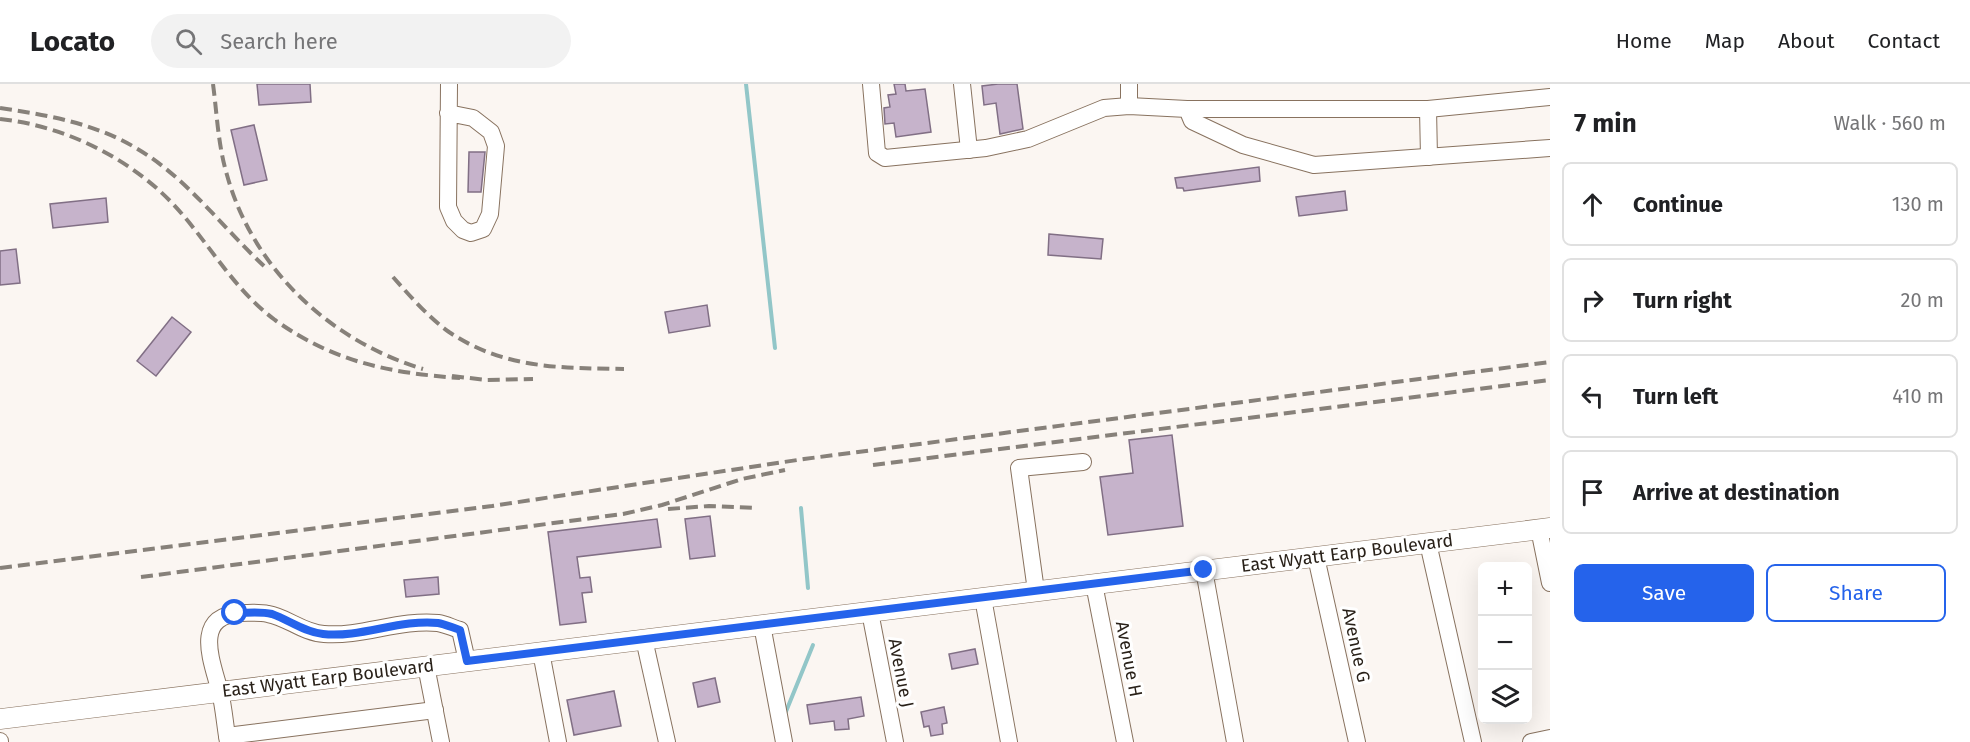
<!DOCTYPE html>
<meta charset="utf-8">
<style>
:root{--surface:#fff;--page:#f2f2f2;--text:#202124;--muted:#757577;--line:#e0e0e0;--accent:#2563eb}
body{margin:0;font-family:"Fira Sans",sans-serif;background:var(--page);color:var(--text)}
.controls{position:absolute;right:18px;bottom:18px;display:grid;overflow:hidden;border-radius:9px;box-shadow:0 6px 24px #0002}
.controls button{width:54px;height:54px;display:grid;place-items:center;padding:0;border:0;border-bottom:2px solid var(--line);background:var(--surface);color:var(--text);font:30px sans-serif}
.stop{position:absolute;width:18px;height:18px;margin:-14px;border:4px solid #2563eb;border-radius:50%;background:#fff}
.stop.end{background:#2563eb;border-color:#fff;box-shadow:0 2px 6px #0008}
.list{margin:0;padding:0;list-style:none}
h2{display:flex;justify-content:space-between;align-items:center;height:78px;margin:0;padding:0 24px;font-size:26px}
h2 small{font-size:20px;font-weight:400;color:var(--muted)}
.list li{display:grid;grid-template-columns:39px 1fr auto;gap:18px;align-items:center;box-sizing:border-box;height:84px;margin:0 12px 12px;padding:0 12px;border:2px solid var(--line);border-radius:9px}
.list b{display:block;font-size:22px;white-space:nowrap}
.list em{font-size:20px;font-style:normal;color:var(--muted)}
.actions{display:flex;gap:12px;padding:18px 24px}
.actions a{flex:1;padding:14px 0;border:2px solid var(--accent);border-radius:9px;text-align:center;font-size:21px;color:var(--accent)}
.actions .main{background:var(--accent);color:#fff}
.icon{flex:none;width:33px;height:33px;fill:none;stroke:currentColor;stroke-width:2;stroke-linecap:round;stroke-linejoin:round}
.map{position:relative;flex:none;width:1550px;height:658px;overflow:hidden}
header{display:flex;align-items:center;gap:36px;box-sizing:border-box;height:84px;padding:0 30px;background:var(--surface);border-bottom:2px solid var(--line)}
header strong{font-size:28px}
nav{display:flex;gap:33px;margin-inline-start:auto;font-size:21px}
.search{width:420px;height:54px;background:var(--page);display:flex;align-items:center;gap:15px;box-sizing:border-box;padding:0 21px;border-radius:33px;color:var(--muted);font-size:22px}
main{display:flex}
aside{flex:1;background:var(--surface)}
.map>svg:first-child{display:block}
.lines{fill:none;stroke-linecap:round;stroke-linejoin:round}
.stream{stroke:#92c6c8;stroke-width:4}
.building{fill:#c6b3cb;stroke:#816f85;stroke-width:1.5}
.minor-casing{stroke:#88725f;stroke-width:18}
.major-casing{stroke:#88725f;stroke-width:21}
.minor{stroke:#fff;stroke-width:16}
.major{stroke:#fff;stroke-width:20}
.rail{stroke:#87817a;stroke-width:4;stroke-dasharray:12 6;stroke-linecap:butt}
.route{stroke:#2563eb;stroke-width:8}
.labels{text-anchor:middle;stroke-width:6;stroke-linejoin:round;paint-order:stroke}
.street-label{font-size:18px;fill:#292119;stroke:#fff}
</style>
<header>
<strong>Locato</strong>
<div class="search"><svg class="icon" aria-label="search" viewBox="0 0 24 24"><circle cx="10" cy="10" r="6"/><path d="M15 15l6 6"/></svg>Search here</div>
<nav><a>Home</a><a>Map</a><a>About</a><a>Contact</a></nav>
</header>
<main>
<div class="map">
<svg width="1550" height="658" viewBox="0 0 1550 658">
<rect width="100%" height="100%" fill="#fbf6f2"/>
<g class="lines">
<!-- stream -->
<g class="stream">
<path d="M746,0L775,264"/>
<path d="M801,424L808,504"/>
<path d="M785,630L813,561"/>
</g>
</g>
<!-- building -->
<g class="building">
<path d="M257,0H310L311,18L259,21Z"/>
<path d="M894,0H905L906,7L925,5L931,48L896,53L894,39L885,40L884,24L890,23L888,11L896,10Z"/>
<path d="M998,0H1017L1023,45L1000,50L996,19L984,21L982,2Z"/>
<path d="M254,41L267,96L244,101L231,46Z"/>
<path d="M469,68H485L481,108H468Z"/>
<path d="M1259,83L1260,97L1184,107L1183,104H1177L1175,94Z"/>
<path d="M1345,107L1347,126L1299,132L1296,113Z"/>
<path d="M106,114L108,138L53,144L50,120Z"/>
<path d="M1049,150L1103,155L1101,175L1048,171Z"/>
<path d="M16,165L20,199L0,201V167Z"/>
<path d="M707,221L710,242L669,249L665,228Z"/>
<path d="M172,233L191,248L156,292L137,277Z"/>
<path d="M1172,351L1183,442L1108,451L1100,393L1133,389L1129,356Z"/>
<path d="M710,432L715,472L690,475L685,435Z"/>
<path d="M657,435L661,463L577,473L580,494L590,493L592,508L582,509L586,538L560,541L548,448Z"/>
<path d="M438,493L439,510L406,513L404,496Z"/>
<path d="M975,565L978,580L952,585L949,570Z"/>
<path d="M715,594L720,618L698,623L693,599Z"/>
<path d="M614,607L621,642L574,651L567,616Z"/>
<path d="M861,613L864,632L848,635L849,645L835,646L834,637L810,640L807,621Z"/>
<path d="M944,623L947,639L942,640L943,650L931,652L929,642L924,643L921,628Z"/>
</g>
<g class="lines">
<!-- minor casing -->
<g class="minor-casing">
<g id="minor">
<path d="M871,0L877,69L885,74L986,64L1028,55L1104,24L1129,22L1187,25L1192,37L1243,61L1314,81L1550,64"/>
<path d="M962,0L969,66"/>
<path d="M1129,22V0"/>
<path d="M1187,25H1428L1550,13"/>
<path d="M1428,25L1429,73"/>
<path d="M448,29L473,34L491,48L496,62L490,130L483,145L471,149L463,146L454,137L448,123L449,0"/>
<path d="M1539,445L1550,499"/>
<path d="M1428,459L1473,658"/>
<path d="M1316,473L1357,658"/>
<path d="M1204,486L1235,658"/>
<path d="M1094,500L1125,658"/>
<path d="M1036,507L1019,384L1083,378"/>
<path d="M983,514L1009,658"/>
<path d="M870,528L895,658"/>
<path d="M762,541L784,658"/>
<path d="M644,555L667,658"/>
<path d="M541,568L558,658"/>
<path d="M426,582L441,658"/>
<path d="M227,652L435,626"/>
<path d="M0,657V658"/>
<path d="M228,658C225,642 224,624 220,608C212,577 192,532 241,529C250,529 259,528 268,530C287,533 303,549 324,550C362,553 400,535 438,539C445,540 453,544 460,546L467,577"/>
<path d="M1531,658L1550,654"/>
</g>
</g>
<!-- major casing -->
<g class="major-casing">
<path id="major" d="M0,635L1550,444"/>
</g>
<!-- minor -->
<use href="#minor" class="minor"/>
<!-- major -->
<use href="#major" class="major"/>
<!-- rail -->
<g class="rail">
<path d="M213,0C217,30 218,61 227,91C253,185 330,257 423,285"/>
<path d="M0,24C47,31 94,39 136,64C186,93 222,143 264,182"/>
<path d="M0,35C68,42 138,78 182,130C213,166 236,207 275,236C334,278 389,289 460,294"/>
<path d="M393,193C410,212 428,233 449,248C504,285 561,284 624,285"/>
<path d="M452,292L486,296L533,295"/>
<path d="M873,381L1550,296"/>
<path d="M668,425L709,422L756,424"/>
<path d="M0,484L492,422L804,375L1550,278"/>
<path d="M141,493L623,430L662,421L742,395L785,386"/>
</g>
</g>
<g class="lines">
<!-- route -->
<path class="route" d="M235,529C247,529 260,527 272,530C289,536 304,548 323,550C361,554 400,535 438,539C445,540 453,544 460,546L467,577L1204,486"/>
</g>
<g class="labels">
<!-- street labels -->
<g class="street-label">
<text transform="translate(1347 469) rotate(-7)" y="6">East Wyatt Earp Boulevard</text>
<text transform="translate(1356 561) rotate(78)" y="6">Avenue G</text>
<text transform="translate(1129 575) rotate(79)" y="6">Avenue H</text>
<text transform="translate(901 589) rotate(79)" y="6">Avenue J</text>
<text transform="translate(328 594) rotate(-7)" y="6">East Wyatt Earp Boulevard</text>
</g>
</g>
</svg>
<div class="controls">
<button>+</button>
<button>−</button>
<button><svg class="icon" aria-label="layers" viewBox="0 0 24 24"><path d="M12 4l9 5-9 5-9-5zM3 14l9 5 9-5"/></svg></button>
</div>
<div class="stop" style="left:235px;top:529px"></div>
<div class="stop end" style="left:1204px;top:486px"></div>
</div>
<aside>
<h2>7 min<small>Walk · 560 m</small></h2>
<ul class="list">
<li><svg class="icon" aria-label="ahead" viewBox="0 0 24 24"><path d="M12 20V5M6 11l6-6 6 6"/></svg><div><b>Continue</b></div><em>130 m</em></li>
<li><svg class="icon" aria-label="right" viewBox="0 0 24 24"><path d="M7 20v-9h11M14 6l5 5-5 5"/></svg><div><b>Turn right</b></div><em>20 m</em></li>
<li><svg class="icon" aria-label="left" viewBox="0 0 24 24"><path d="M17 20v-9H6M10 6l-5 5 5 5"/></svg><div><b>Turn left</b></div><em>410 m</em></li>
<li><svg class="icon" aria-label="arrive" viewBox="0 0 24 24"><path d="M6 21V4h12l-3 4 3 4H6"/></svg><div><b>Arrive at destination</b></div></li>
</ul>
<div class="actions"><a class="main">Save</a><a>Share</a></div>
</aside>
</main>
